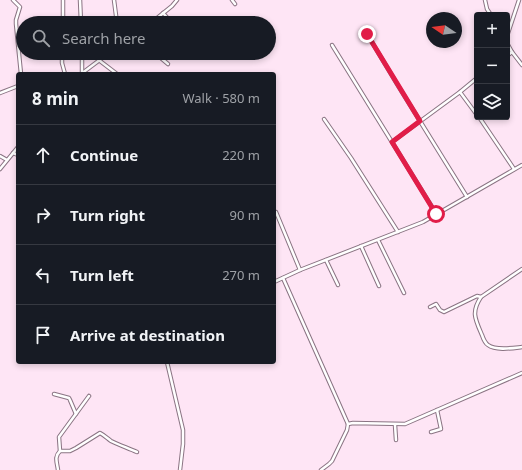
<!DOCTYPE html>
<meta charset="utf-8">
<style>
:root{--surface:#171b24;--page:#242831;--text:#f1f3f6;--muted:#9ea1a6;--line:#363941}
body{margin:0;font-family:"Noto Sans",sans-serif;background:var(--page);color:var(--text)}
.controls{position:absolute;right:12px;top:12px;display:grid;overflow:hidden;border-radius:4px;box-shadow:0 2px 6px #0003}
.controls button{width:36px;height:36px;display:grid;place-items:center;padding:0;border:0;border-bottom:1px solid var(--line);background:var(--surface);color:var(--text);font:20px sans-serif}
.compass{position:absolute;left:426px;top:12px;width:36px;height:36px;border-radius:50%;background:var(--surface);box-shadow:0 2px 6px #0003;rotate:283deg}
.stop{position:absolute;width:12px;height:12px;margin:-9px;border:3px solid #e11d48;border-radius:50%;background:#fff}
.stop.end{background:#e11d48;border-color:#fff;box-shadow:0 1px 4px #0008}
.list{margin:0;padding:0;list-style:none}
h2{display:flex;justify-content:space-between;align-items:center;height:52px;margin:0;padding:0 16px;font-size:17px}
h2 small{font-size:13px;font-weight:400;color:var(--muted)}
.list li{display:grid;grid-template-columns:26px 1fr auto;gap:12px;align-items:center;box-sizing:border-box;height:60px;padding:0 16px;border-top:1px solid var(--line)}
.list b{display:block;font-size:15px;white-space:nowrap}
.list em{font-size:13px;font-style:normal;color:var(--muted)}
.icon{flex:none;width:22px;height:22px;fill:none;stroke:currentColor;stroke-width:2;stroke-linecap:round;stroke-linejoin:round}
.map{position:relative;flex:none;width:522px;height:470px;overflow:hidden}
.search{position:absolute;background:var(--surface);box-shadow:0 2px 6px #0003;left:16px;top:16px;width:260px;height:44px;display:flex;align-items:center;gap:10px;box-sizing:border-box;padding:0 14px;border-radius:22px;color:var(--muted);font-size:15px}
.panel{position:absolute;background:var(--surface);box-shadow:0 2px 6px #0003;left:16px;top:72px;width:260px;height:292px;border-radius:4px}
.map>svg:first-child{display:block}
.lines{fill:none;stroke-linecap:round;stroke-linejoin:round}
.minor-casing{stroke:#8a7483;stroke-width:4.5}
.minor{stroke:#fff;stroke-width:2.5}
.route{stroke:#e11d48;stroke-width:5}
</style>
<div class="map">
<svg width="522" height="470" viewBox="0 0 522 470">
<rect width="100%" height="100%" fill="#fee5f5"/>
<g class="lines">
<!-- minor casing -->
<g class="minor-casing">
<g id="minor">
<path d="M13,0L20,7L16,20V24L21,74"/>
<path d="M80,0L81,23"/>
<path d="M114,0L117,23"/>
<path d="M232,0L235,4"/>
<path d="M485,0L487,9L491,15"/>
<path d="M163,13L172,23"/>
<path d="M63,23V0"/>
<path d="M151,23L172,6L177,0"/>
<path d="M367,34L397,84L467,197"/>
<path d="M507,36L519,0"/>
<path d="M507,43L512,52L522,65"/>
<path d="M332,45L437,215"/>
<path d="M62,53V63L65,74"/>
<path d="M82,53V72"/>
<path d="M155,53L168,64"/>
<path d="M507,56L512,52"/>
<path d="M100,61L117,74"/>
<path d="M81,74L109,53"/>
<path d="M460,92L477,115"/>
<path d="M0,93L18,86"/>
<path d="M479,117L514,169"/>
<path d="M324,119L351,158L398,232"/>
<path d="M392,142L460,92L477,78"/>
<path d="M13,153L18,155"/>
<path d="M0,156L7,160"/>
<path d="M0,169L18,147"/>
<path d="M276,212L300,270"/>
<path d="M378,240L404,293"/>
<path d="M361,246L379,286"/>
<path d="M326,260L338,285"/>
<path d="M522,269L481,297C471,312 475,319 482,335C483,338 485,343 488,345C496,351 513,348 522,347"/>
<path d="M283,278L348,424"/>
<path d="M274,282L300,270L423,222L522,165"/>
<path d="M430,307L436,304L440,310L444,312L477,296L481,297"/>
<path d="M167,362L183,430V444L180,470"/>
<path d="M54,394L69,398L70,400L76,414"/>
<path d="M395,425L396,440"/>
<path d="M431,432L441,429L437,410"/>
<path d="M60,451H70L76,448L100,433C104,435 107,438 111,441C119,445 128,448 137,452"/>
<path d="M58,470C57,462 54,457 60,451L59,437L89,396"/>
<path d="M321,470L329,464L332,461L347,430L348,424L353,423L405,424L522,373"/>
</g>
</g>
<!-- minor -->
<use href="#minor" class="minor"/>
</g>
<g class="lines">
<!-- route -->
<path class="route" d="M367,34L420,121L392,142L436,214"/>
</g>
</svg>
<div class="controls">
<button>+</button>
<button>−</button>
<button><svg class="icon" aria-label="layers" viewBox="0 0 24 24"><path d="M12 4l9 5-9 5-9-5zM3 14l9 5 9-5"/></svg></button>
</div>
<svg class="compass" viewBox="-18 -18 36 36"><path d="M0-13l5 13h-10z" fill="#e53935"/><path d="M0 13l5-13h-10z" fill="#9ea1a6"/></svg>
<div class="stop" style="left:436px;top:214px"></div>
<div class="stop end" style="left:367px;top:34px"></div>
<div class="search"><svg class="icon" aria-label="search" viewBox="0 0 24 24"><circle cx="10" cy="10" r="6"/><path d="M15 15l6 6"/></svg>Search here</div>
<section class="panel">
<h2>8 min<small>Walk · 580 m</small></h2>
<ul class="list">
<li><svg class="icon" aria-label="ahead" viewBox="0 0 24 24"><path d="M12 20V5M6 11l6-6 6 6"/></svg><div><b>Continue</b></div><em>220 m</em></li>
<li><svg class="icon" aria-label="right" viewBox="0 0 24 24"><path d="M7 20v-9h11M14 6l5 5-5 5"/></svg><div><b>Turn right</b></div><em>90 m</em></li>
<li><svg class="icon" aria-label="left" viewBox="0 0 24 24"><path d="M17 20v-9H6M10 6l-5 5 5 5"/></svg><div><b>Turn left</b></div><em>270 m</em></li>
<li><svg class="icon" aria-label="arrive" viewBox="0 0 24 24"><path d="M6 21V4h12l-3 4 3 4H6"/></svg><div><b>Arrive at destination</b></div></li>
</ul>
</section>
</div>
